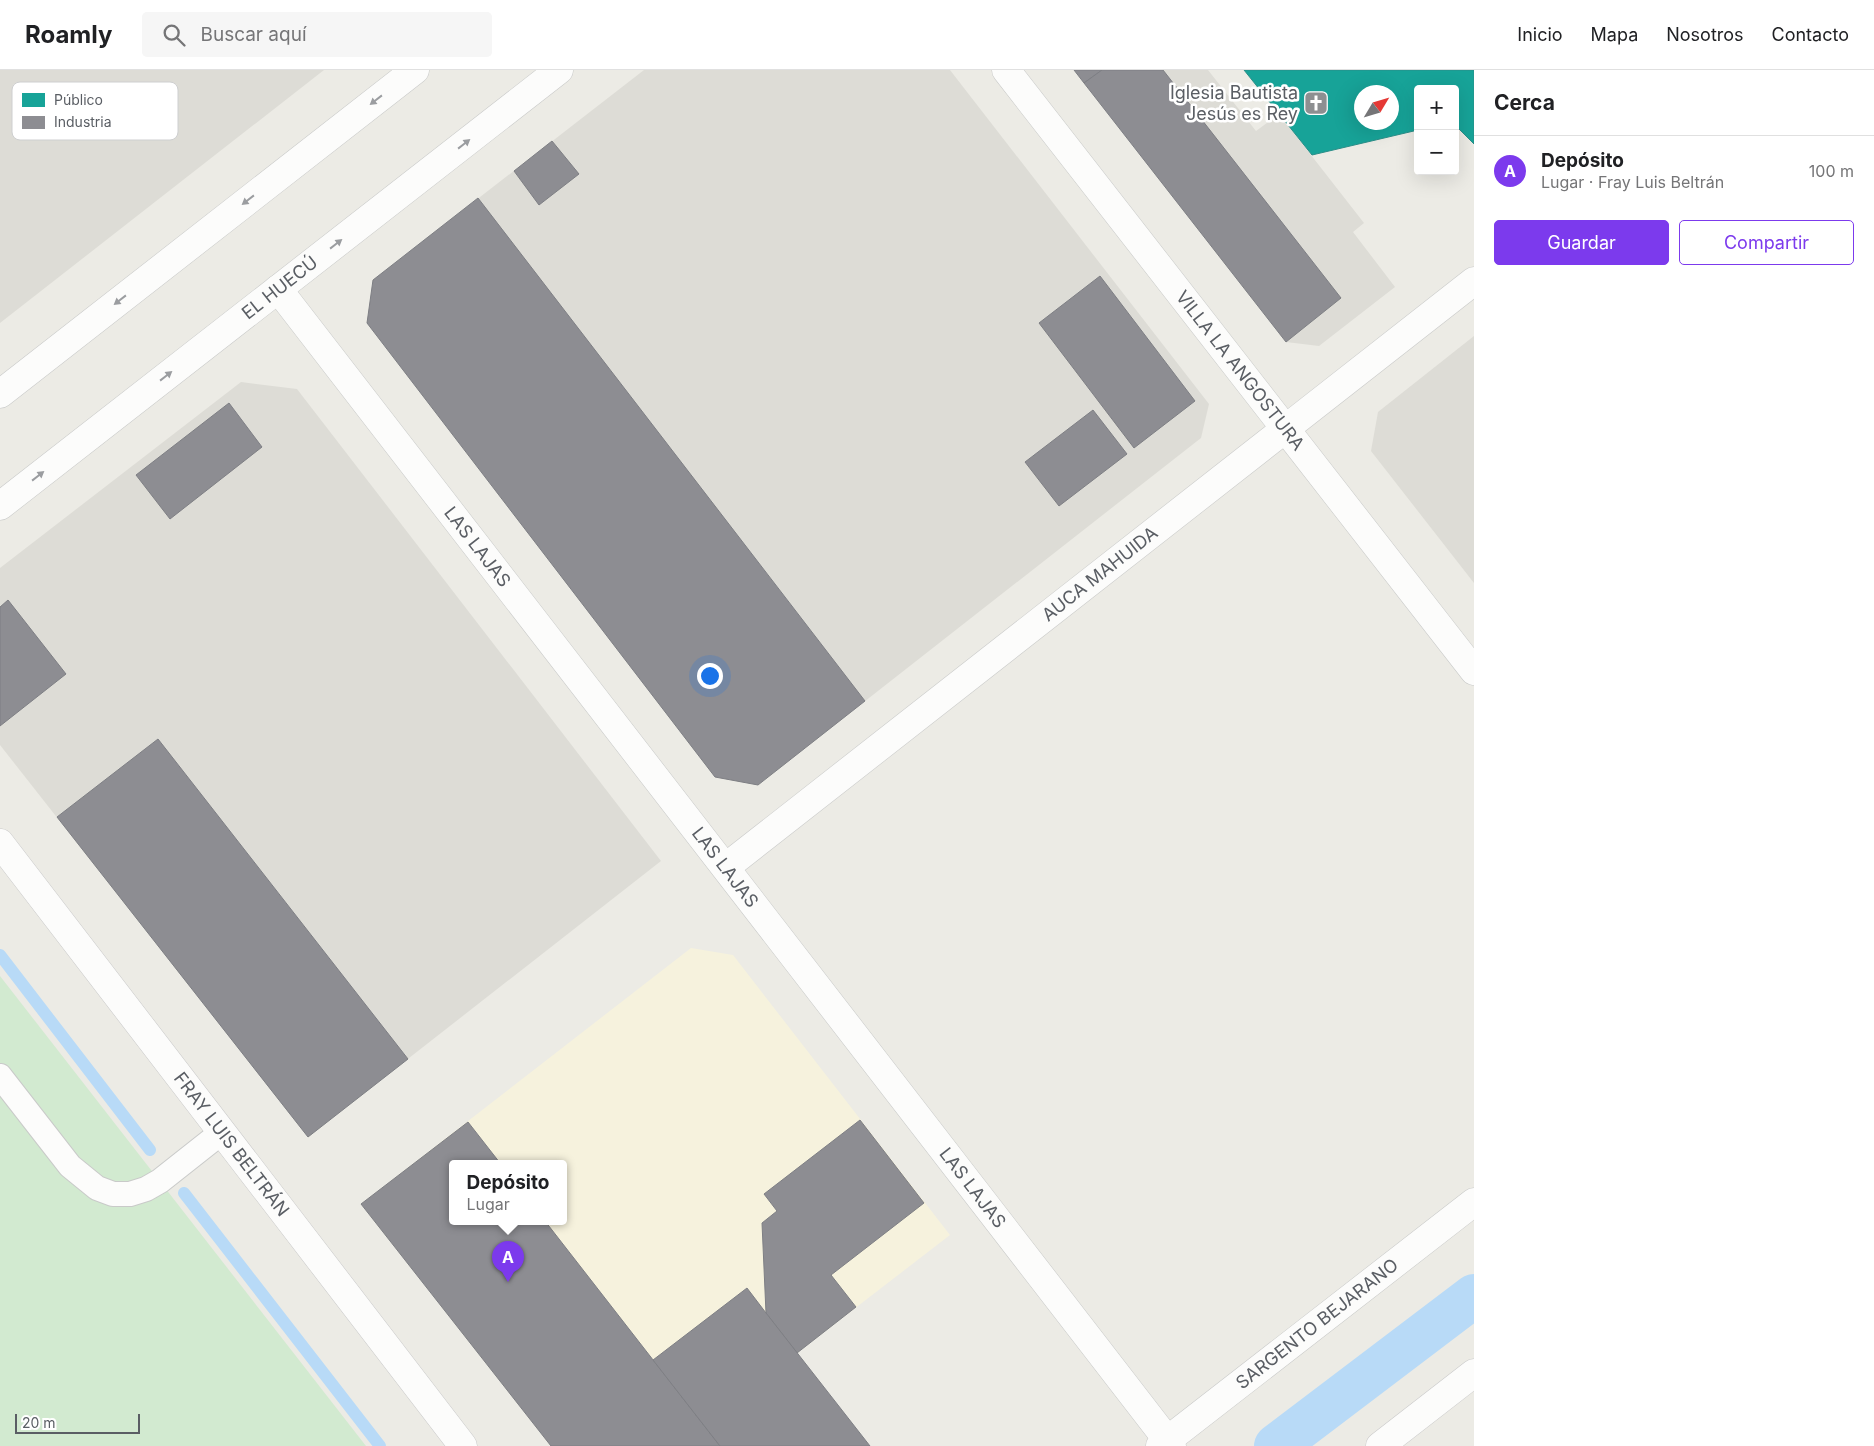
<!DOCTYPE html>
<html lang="es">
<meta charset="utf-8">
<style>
:root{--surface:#fff;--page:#f6f6f6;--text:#202124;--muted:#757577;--line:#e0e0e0;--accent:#7c3aed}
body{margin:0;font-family:Inter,sans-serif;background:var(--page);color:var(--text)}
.controls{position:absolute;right:15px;top:15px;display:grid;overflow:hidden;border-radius:5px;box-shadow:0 5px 20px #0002}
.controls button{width:45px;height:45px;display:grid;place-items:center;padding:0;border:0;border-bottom:1px solid var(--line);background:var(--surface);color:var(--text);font:25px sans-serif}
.compass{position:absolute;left:1354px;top:15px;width:45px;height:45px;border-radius:50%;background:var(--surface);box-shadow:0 5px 20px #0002;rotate:52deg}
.scale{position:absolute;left:15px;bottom:12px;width:125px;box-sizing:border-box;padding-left:5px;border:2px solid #5a5e64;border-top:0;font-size:14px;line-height:18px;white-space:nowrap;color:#5a5e64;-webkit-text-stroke:4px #fff;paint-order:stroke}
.you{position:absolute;left:709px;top:605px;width:18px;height:18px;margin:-12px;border:4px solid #fff;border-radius:50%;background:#1a73e8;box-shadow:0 0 0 8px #1a73e833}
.badge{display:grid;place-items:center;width:32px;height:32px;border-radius:50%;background:var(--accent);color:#fff;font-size:16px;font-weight:700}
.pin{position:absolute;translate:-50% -41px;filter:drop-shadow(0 1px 2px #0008)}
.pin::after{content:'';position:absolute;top:26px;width:18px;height:15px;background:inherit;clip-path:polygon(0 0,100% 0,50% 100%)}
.popup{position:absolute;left:449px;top:1090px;width:118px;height:65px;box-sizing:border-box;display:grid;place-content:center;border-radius:5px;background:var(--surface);filter:drop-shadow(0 1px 4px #0005);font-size:16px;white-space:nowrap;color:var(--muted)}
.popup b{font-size:19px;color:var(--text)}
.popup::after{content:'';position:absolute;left:50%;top:100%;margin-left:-10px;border:10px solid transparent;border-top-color:var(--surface)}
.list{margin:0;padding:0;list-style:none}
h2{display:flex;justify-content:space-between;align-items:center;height:65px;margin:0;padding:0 20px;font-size:21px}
h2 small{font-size:16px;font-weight:400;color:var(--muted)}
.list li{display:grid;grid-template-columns:32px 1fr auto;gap:15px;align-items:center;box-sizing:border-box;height:70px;padding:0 20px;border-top:1px solid var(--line)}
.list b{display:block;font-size:19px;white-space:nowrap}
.list p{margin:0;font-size:16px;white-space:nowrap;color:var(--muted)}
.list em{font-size:16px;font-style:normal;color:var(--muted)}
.actions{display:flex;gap:10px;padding:15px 20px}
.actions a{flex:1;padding:11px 0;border:1px solid var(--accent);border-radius:5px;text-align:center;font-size:18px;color:var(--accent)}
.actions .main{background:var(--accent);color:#fff}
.icon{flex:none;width:28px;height:28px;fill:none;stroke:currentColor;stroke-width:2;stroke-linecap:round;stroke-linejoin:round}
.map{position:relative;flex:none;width:1474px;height:1376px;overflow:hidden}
header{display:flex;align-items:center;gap:30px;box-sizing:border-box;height:70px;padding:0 25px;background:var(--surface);border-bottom:1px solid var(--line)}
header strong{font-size:24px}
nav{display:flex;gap:28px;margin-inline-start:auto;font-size:18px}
.search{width:350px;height:45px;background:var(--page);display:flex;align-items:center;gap:12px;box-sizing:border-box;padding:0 18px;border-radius:5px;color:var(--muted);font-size:19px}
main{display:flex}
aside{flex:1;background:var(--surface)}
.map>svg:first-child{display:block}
.commercial{fill:#f6f2dd;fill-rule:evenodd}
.industrial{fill:#dddcd6}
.green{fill:#d2ead0}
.public{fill:#17a398;stroke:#2b8e88;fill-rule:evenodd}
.industry{fill:#8d8d92;stroke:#7e7f84}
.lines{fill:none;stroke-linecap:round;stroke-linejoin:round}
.stream{stroke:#b8daf7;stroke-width:12}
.canal{stroke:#b8daf7;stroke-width:44}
.lane-casing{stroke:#c9cac9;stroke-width:26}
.street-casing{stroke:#c9cac9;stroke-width:29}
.secondary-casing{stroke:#cacaca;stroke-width:29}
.lane{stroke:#fcfcfb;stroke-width:24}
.street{stroke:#fcfcfb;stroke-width:28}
.secondary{stroke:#fcfcfb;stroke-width:28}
.oneway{fill:#9b9da0}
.labels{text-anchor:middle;stroke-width:5;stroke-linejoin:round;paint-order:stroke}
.poi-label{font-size:18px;fill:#5a5e64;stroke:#fff;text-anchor:end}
.street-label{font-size:18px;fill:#5a5e64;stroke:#fff}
.key{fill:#fff;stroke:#cecfd0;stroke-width:1}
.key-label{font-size:14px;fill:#5a5e64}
</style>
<header>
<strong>Roamly</strong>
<div class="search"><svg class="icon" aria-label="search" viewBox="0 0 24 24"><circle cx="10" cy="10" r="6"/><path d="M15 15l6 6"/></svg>Buscar aquí</div>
<nav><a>Inicio</a><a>Mapa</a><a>Nosotros</a><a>Contacto</a></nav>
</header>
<main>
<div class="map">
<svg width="1474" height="1376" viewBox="0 0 1474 1376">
<rect width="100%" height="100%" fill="#ecebe5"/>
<!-- commercial -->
<path class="commercial" d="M691,878L733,885L950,1165L797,1283L551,1376L361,1134ZM453,1093H563V1151H453Z"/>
<!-- industrial -->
<g class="industrial">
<path d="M0,0H324L0,253Z"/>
<path d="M644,0H950L1209,334L1201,368L758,715L715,707L367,253L373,210Z"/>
<path d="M1074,0H1208L1256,61L1279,44L1364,153L1353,162L1395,217L1319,276L1286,272Z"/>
<path d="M1474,266V513L1371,381L1378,342Z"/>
<path d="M241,312L297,319L661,791L308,1067L0,675V498Z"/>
</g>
<!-- green -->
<path class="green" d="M0,906L366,1376H0Z"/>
<!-- public -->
<path class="public" d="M1244,0H1474V74L1455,55V19H1418V60L1312,85ZM1362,22H1392V52H1362Z"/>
<!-- industry -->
<g class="industry">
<path d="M1074,0H1102L1084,13Z"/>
<path d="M1102,0H1163L1341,228L1286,272L1084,13Z"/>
<path d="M552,71L579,104L539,135L514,101Z"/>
<path d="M478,128L865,631L758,715L715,707L367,253L373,210Z"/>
<path d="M1100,206L1195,331L1134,378L1039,253Z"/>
<path d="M229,333L262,377L170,449L136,405Z"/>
<path d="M1093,340L1127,384L1059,436L1025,392Z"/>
<path d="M8,530L66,604L0,656V537Z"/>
<path d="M158,669L408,989L308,1067L57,747Z"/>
<path d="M860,1050L924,1133L831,1205L856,1237L797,1283L766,1243L762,1153L777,1141L764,1124Z"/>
<path d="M468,1052L500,1093H453V1151H545L720,1376H551L361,1134Z"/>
<path d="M747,1218L766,1243L870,1376H720L653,1290Z"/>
</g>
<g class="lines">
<!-- stream -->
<g class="stream">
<path d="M0,885L150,1080"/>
<path d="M184,1123L380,1376"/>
</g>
<!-- canal -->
<path class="canal" d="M1276,1376L1474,1226"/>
<!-- lane casing -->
<g class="lane-casing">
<path id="lane" d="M0,1006L70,1096L97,1118L113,1124H130L146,1119L160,1111L222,1062"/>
</g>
<!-- street casing -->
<g class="street-casing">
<g id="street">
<path id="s1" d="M1006,0L1474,601"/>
<path id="s2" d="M278,219L1172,1376"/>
<path d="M0,324L415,0"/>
<path id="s3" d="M0,436L559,0"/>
<path id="s4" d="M726,797L1474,211"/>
<path id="s5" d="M1160,1376L1474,1132"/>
</g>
</g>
<!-- secondary casing -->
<g class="secondary-casing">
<g id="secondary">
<path id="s6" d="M0,773L463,1376"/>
<path d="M1380,1376L1474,1303"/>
</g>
</g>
<!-- lane -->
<use href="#lane" class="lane"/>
<!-- street -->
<use href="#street" class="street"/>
<!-- secondary -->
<use href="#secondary" class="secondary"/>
</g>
<!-- one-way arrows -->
<defs><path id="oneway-solid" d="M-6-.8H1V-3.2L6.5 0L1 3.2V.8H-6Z" transform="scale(1.25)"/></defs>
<g class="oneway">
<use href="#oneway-solid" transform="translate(376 30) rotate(142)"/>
<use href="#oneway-solid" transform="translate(464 74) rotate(-38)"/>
<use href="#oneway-solid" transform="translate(248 130) rotate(142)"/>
<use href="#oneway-solid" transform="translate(336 174) rotate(-38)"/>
<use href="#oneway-solid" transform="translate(120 230) rotate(142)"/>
<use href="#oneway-solid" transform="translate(166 306) rotate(-38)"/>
<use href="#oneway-solid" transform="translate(38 406) rotate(-38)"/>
</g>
<!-- icons -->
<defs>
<g id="church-square" transform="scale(1.25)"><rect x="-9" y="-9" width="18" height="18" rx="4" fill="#8d8f91" stroke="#fff"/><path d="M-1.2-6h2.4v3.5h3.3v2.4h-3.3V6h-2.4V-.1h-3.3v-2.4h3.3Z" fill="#fff"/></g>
</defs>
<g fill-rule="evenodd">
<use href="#church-square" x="1316" y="33"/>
</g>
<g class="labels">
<!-- poi labels -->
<g class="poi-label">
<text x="1298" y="29">Iglesia Bautista<tspan x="1298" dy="21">Jesús es Rey</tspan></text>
</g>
<!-- street labels -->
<g class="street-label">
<text dy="6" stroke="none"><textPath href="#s3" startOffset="355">EL HUECÚ</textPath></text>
<text dy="6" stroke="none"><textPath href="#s1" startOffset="381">VILLA LA ANGOSTURA</textPath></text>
<text dy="6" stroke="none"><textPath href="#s2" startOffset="326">LAS LAJAS</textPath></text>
<text dy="6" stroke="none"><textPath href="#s4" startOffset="475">AUCA MAHUIDA</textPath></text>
<text dy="6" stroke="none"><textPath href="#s2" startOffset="731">LAS LAJAS</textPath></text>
<text dy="6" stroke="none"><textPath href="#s6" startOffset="380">FRAY LUIS BELTRÁN</textPath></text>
<text dy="6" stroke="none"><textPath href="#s2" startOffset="1136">LAS LAJAS</textPath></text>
<text dy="6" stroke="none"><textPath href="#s5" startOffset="199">SARGENTO BEJARANO</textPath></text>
</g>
</g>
<!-- legend -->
<rect x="12" y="12" width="166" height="58" rx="8" class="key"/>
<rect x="22" y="23" width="23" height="14" fill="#17a398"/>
<rect x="22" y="46" width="23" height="13" fill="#8d8d92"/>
<g class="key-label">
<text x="54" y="35">Público</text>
<text x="54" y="57">Industria</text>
</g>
</svg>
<div class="controls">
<button>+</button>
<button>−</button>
</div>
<svg class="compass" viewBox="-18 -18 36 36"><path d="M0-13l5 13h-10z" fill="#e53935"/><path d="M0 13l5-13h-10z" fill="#757577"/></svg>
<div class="scale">20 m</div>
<div class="you"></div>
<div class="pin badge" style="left:508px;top:1212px">A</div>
<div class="popup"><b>Depósito</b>Lugar</div>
</div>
<aside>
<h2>Cerca<small></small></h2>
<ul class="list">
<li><span class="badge">A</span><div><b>Depósito</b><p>Lugar · Fray Luis Beltrán</p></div><em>100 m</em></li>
</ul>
<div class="actions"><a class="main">Guardar</a><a>Compartir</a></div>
</aside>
</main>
